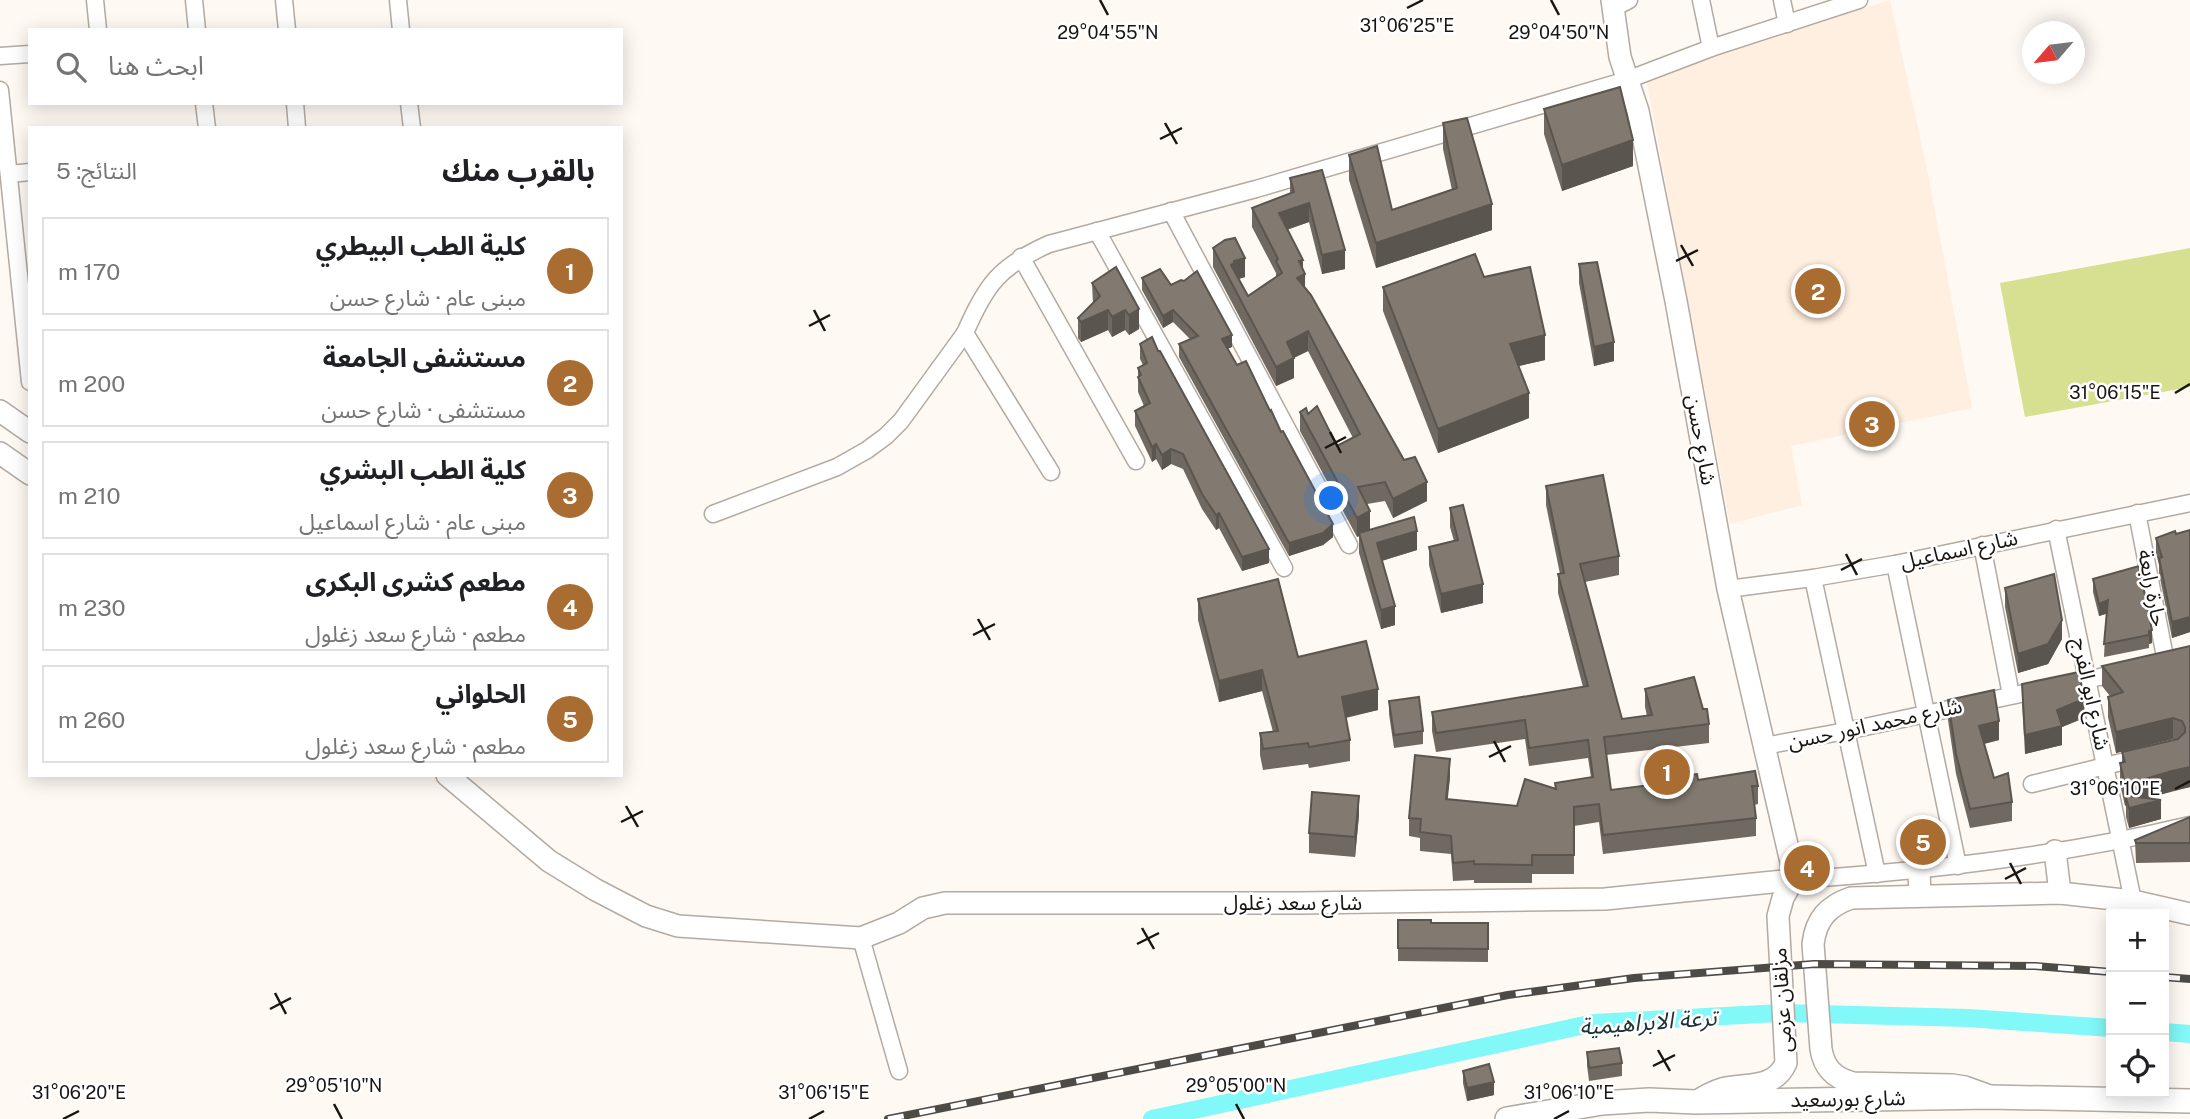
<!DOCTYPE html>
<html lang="ar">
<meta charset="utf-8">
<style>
:root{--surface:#fff;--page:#f2f2f2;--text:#202124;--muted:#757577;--line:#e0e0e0;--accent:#aa6d31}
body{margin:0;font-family:"Public Sans","Noto Sans Arabic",sans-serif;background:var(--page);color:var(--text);direction:rtl}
.controls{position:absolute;right:21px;bottom:21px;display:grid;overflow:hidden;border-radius:0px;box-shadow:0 4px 18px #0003}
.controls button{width:63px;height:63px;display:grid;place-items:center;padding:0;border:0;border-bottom:2px solid var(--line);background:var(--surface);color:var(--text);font:35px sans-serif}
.compass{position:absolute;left:2022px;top:21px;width:63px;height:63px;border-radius:50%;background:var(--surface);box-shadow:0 4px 18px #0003;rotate:242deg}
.you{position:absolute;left:1332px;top:499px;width:24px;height:24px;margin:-18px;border:5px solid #fff;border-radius:50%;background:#1a73e8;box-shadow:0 0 0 10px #1a73e833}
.badge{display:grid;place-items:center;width:46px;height:46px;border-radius:50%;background:var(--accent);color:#fff;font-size:23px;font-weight:700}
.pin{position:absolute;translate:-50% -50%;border:4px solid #fff;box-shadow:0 2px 7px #0006}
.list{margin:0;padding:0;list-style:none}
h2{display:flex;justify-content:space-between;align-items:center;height:91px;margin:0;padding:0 28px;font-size:30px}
h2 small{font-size:23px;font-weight:400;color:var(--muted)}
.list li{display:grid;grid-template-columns:46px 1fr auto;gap:21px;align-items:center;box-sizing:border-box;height:98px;margin:0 14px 14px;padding:0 14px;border:2px solid var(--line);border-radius:0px}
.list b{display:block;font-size:26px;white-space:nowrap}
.list p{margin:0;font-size:23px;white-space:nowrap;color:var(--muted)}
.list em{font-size:23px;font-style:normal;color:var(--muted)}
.icon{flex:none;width:38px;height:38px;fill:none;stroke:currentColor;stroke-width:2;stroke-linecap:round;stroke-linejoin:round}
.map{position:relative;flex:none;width:2190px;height:1119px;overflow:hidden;direction:ltr}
.search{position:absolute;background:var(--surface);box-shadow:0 4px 18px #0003;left:28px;top:28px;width:595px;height:77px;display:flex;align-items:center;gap:18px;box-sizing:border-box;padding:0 24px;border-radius:0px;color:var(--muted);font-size:26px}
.panel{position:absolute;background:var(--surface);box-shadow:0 4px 18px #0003;left:28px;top:126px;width:595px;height:651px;border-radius:0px;direction:rtl}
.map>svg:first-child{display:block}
.built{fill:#ffefe0}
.pitch{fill:#d7df90}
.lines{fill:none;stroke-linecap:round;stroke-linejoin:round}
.canal{stroke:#82f8f8;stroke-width:18}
.minor-casing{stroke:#b3aaa1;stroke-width:19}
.tertiary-casing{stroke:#b3aaa1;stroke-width:24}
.secondary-casing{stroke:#b3aaa1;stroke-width:26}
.minor{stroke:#fff;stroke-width:16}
.tertiary{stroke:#fff;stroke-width:21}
.secondary{stroke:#fff;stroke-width:23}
.rail-casing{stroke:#4e4b47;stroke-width:8}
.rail{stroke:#fff;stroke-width:5;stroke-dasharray:16;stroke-linecap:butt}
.wall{fill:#706961}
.shaded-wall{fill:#5b554f}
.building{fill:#827a71;stroke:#5b554f;stroke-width:2}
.ticks{fill:none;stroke:#181512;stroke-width:2.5}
.labels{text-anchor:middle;stroke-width:5;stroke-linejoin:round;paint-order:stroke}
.street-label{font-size:21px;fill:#181512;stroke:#fff}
.water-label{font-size:23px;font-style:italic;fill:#1e3333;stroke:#fff}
.ticks-label{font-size:18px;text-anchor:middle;fill:#181512;stroke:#fff;stroke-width:5;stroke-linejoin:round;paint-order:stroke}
</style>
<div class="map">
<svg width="2190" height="1119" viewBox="0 0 2190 1119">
<rect width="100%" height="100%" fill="#fef9f3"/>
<!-- built -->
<path class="built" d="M1890,0L1928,174L1972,408L1791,446L1802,505L1730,524L1646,78Z"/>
<!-- pitch -->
<path class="pitch" d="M2190,248V387L2025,417L2000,283Z"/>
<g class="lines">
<!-- canal -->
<g class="canal">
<path d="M2164,1032L2190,1034"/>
<path d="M1152,1119L1594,1023L1781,1013L1968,1018L2111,1028"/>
</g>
<!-- minor casing -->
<g class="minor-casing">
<g id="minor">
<path d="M95,0L98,30"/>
<path d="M194,0L197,30"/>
<path d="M284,0L287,30"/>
<path d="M398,0L401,30"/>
<path d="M1701,0L1711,48"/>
<path d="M1782,0L1787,24"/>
<path d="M1614,8L1629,0"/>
<path d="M0,56L30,54"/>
<path d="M0,90L30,382"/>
<path d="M204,103L207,128"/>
<path d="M295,103L297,128"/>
<path d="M409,103L412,128"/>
<path d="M9,174L30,172"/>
<path d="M1171,211L1349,545"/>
<path d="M1097,231L1284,568"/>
<path d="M1021,257L1136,461"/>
<path d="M1051,472L965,333C986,284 1000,266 1049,244L1256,189L1627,80L1711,48L1859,0"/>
<path d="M2137,513L2166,662"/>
<path d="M713,514L837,467L867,450L886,436L901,421L965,333"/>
<path d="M2056,529L2133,901"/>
<path d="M1982,545L2011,695"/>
<path d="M1895,564L1958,866"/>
<path d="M1813,578L1877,874"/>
<path d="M1728,589L1813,578L1895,564L2190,503"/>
<path d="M1764,746L1846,731L2123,672"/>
<path d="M2032,784L2142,757"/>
<path d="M1793,880C1927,871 2059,856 2190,825"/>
<path d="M861,938L899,1071"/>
</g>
</g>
<!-- tertiary casing -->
<g class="tertiary-casing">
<g id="tertiary">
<path d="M1612,0L1620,57L1638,111L1676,301L1728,589L1791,862L1793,880"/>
<path d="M0,411L30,432"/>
<path d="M0,453L30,474"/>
<path d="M447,775L549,861L596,890L646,916L678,926L861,938L899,923L923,908L945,903H1299L1605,899L1793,880"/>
<path d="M2055,851L2060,893"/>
<path d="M1919,871L1920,896"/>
<path d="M1987,1095L1965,1087L1952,1085L1853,1083C1834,1078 1824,1068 1821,1049L1813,944C1816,919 1828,906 1851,898L2060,893L2133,901L2190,914"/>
<path d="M1696,1102C1705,1096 1712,1092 1722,1089C1746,1083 1774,1090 1786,1063L1778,916L1783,898L1793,880"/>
</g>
</g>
<!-- secondary casing -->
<g class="secondary-casing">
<path id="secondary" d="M1507,1119L1602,1103L1649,1100L1696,1102L1990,1097L2190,1101"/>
</g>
<!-- minor -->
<use href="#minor" class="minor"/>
<!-- tertiary -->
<use href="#tertiary" class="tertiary"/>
<!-- secondary -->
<use href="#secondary" class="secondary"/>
<!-- rail casing -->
<g class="rail-casing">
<g id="rail">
<path d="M2164,977L2190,979"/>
<path d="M888,1119L1508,995L1634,978L1814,964L2035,966L2111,972"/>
</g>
</g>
<!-- rail -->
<use href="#rail" class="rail"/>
</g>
<!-- wall -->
<g class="wall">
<path d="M1544,109L1633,166L1562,191L1544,134Z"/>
<path d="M1443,123L1492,230L1376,268L1349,180V155L1392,210L1452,190L1443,149Z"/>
<path d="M1322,170L1345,269L1322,274L1309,222L1287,230L1303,269L1305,287L1427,501L1393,518L1385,501L1367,504L1370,530L1417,550L1382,561L1395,625L1381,629L1359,553V536L1357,537L1300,431V412L1308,414L1337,446L1353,438L1308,351L1294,358V378L1276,386L1213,267V248L1245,277L1239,279L1248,296L1276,278V273L1252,227V208L1290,194V178Z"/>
<path d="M1579,264L1614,361L1594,366L1579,283Z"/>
<path d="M1116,267L1139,329L1129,335L1125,330L1112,337L1108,330L1081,342L1078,338V318L1093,304L1092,283Z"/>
<path d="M1484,277L1545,360L1519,366L1529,418L1438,453L1383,311V287Z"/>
<path d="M1142,278L1171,285L1232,347L1227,349L1237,365L1270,411L1333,537L1323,545L1289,556L1179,357V344L1190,339L1173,322L1163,328L1142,290Z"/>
<path d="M1140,344L1158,351L1269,563L1242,571L1219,528L1216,530L1202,509L1183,469L1171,464L1162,470L1156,459L1152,462L1135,426V411L1144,406L1138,392V368L1143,365L1140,359Z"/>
<path d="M1546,486L1619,556V575L1585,582L1622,719L1647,716L1645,707V689L1703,709L1709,724V743L1606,755L1611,790L1682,781V776L1698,780L1758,786V804L1754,805L1756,818V836L1603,854L1599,822L1574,826V874H1532V883H1474V880L1453,881L1451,854L1420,851V838L1409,836V818L1450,777L1447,799L1517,806L1555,789V783L1591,777L1588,758L1529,766L1525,739L1436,752L1432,731V712L1583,687L1558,593V574H1560L1546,505Z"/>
<path d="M1450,508L1483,603L1441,613L1429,565V547L1454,541L1450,527Z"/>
<path d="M2190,530V632L2172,638L2159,573V565L2156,553V538Z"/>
<path d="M2139,566L2152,643L2149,644V648L2104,657L2106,614L2099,616L2093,592V579Z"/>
<path d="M2005,588L2062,639L2048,664L2018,673L2005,607Z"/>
<path d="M1198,599L1298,657L1378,710L1346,718L1350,740V761L1309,768L1308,764L1263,770L1260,755V733L1273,732L1262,691L1219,702L1198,620Z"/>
<path d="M2190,646V787L2148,798L2161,819L2129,828L2126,817V805L2125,806L2120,784V763H2122V752L2175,739H2173L2116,753L2108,717V697L2110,696L2102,686V666Z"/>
<path d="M2022,684L2084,718L2062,727V745L2025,754L2022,703Z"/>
<path d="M1948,700L1999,740L1984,744L1994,778L2012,802V821L1970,828L1956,774L1948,720Z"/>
<path d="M1389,701L1423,731V744L1394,748L1389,714Z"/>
<path d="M1359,815L1355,857L1309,853V833Z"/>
<path d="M2190,817V863V862L2136,863L2135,840Z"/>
<path d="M1398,920L1431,923H1488V962L1398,961Z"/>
<path d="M1587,1052L1622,1063V1076L1589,1081L1587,1065Z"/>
<path d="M1463,1071L1494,1095L1467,1101L1463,1083Z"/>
</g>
<!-- shaded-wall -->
<g class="shaded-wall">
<path d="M1633,140V166L1562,191V165Z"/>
<path d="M1309,203V222L1279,232V213Z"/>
<path d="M1492,204V230L1376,268V243Z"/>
<path d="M1345,250V269L1322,274V255Z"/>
<path d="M1245,258V277L1234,280L1231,265L1234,261Z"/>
<path d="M1303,260V275L1305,274V293L1297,278L1299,261Z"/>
<path d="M1139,309V329L1129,335V315Z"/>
<path d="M1108,310V330L1081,342V322Z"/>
<path d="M1125,310V330L1112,337V317Z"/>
<path d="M1173,310V322L1163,328V316Z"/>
<path d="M1308,331V351L1287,361V342Z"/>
<path d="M1232,335V347L1222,351V339Z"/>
<path d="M1545,335V360L1510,368V344Z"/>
<path d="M1614,342V361L1594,366V347Z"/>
<path d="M1294,358V378L1276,386V367Z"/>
<path d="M1529,393V418L1438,453V429Z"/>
<path d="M1156,444V459L1152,462V447Z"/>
<path d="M1171,449V464L1162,470V455Z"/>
<path d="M1427,482V501L1393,518V499Z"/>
<path d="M1370,511V531L1359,533V536L1357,537V518Z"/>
<path d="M1219,513V528L1216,530V515Z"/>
<path d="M1333,524V537L1323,545L1289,556V543Z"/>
<path d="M1417,531V550L1377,562V543Z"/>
<path d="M1269,549V563L1242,571V557Z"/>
<path d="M1483,584V603L1441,613V594Z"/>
<path d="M2108,600V613L2099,616V604Z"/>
<path d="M1395,606V625L1381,629V610Z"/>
<path d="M2190,617V632L2172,638V622Z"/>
<path d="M2062,620V639L2048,664L2018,673V654Z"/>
<path d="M2152,630V643L2149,644V631Z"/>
<path d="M1262,670V691L1219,702V681Z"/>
<path d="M1378,689V710L1342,718V697Z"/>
<path d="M2084,699V718L2062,727V745L2025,754V735L2057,710Z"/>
<path d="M2173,718V739L2116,753V732Z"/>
<path d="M1999,721V740L1979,745V726Z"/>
<path d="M1450,759V777L1446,817V799Z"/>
<path d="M2190,767V787L2172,791L2128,805L2126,798V805L2125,806V785L2172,771Z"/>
<path d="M1359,796V815L1355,857V837Z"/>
<path d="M2161,800V819L2129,828V808Z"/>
<path d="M1494,1082V1095L1467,1101V1088Z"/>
</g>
<!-- building -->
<g class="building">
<path d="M1620,87L1633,140L1562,165L1544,109Z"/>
<path d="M1467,118L1492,204L1376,243L1349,155L1377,146L1392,210L1457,188L1443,123Z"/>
<path d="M1322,170L1345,250L1322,255L1309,203L1279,213L1303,260L1299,261L1305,274L1297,278L1311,295L1404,460L1415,457L1427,482L1393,499L1385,482L1358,487L1370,511L1357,518L1300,412L1306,408L1308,414L1317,406L1337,446L1360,434L1308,331L1287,342L1294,358L1276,367L1213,248L1225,240L1235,238L1245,258L1234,261V263L1231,265L1248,296L1282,273L1276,261L1278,259L1252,208L1294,192L1290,178Z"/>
<path d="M1475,254L1484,277L1530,267L1545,335L1510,344L1529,393L1438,429L1383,287Z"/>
<path d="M1597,262L1614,342L1594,347L1579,264Z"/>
<path d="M1116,267L1139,309L1129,315L1125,310L1112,317L1108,310L1081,322L1078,318L1100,296L1092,283Z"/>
<path d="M1160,269L1171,285L1181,280L1184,281L1197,271L1232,335L1222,339L1237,365L1246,361L1270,411L1271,410L1281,432L1283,431L1333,524L1323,533L1289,543L1179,344L1198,336L1173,310L1163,316L1142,278Z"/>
<path d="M1152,337L1158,351H1160L1269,549L1242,557L1219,513L1216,515L1202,494L1183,454L1171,449L1162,455L1156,444L1152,447L1135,411L1150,403L1138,377L1141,375L1138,368L1147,363L1140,344Z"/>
<path d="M1603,475L1619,556L1580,564L1622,719L1652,715L1645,689L1694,677L1703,709H1707L1709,724L1604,737L1611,790L1683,781L1682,776L1697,774L1698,780L1755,771L1758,786H1752L1756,818L1603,835L1599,804L1574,807V855H1532V865L1474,864V861L1453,863L1451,836L1420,832L1421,819L1409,818L1415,755L1450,759L1446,799L1517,806L1525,779L1556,789L1555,783L1593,777L1588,740L1529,748L1525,720L1436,733L1432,712L1588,686L1558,574L1564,573L1546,486Z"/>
<path d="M1463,505L1483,584L1441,594L1429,547L1458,540L1450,508Z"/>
<path d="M1414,517L1417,531L1377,543L1395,606L1381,610L1359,533Z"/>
<path d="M2190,530V617L2172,622L2159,558L2162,557L2156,538L2175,531L2176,534Z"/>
<path d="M2139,566L2152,630L2149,631V635L2104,644L2108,600L2099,604L2093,579Z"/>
<path d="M2054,574L2062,620L2048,644L2018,654L2005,588Z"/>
<path d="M1278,579L1298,657L1366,641L1378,689L1342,697L1350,740L1309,747L1308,743L1263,749L1260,733L1278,731L1262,670L1219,681L1198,599Z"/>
<path d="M2190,646V767L2172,771L2125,785L2120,763L2125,762L2122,752L2178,739L2185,732V727L2182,721L2173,718L2116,732L2108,697L2123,692L2102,666Z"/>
<path d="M2079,672L2084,699L2057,710L2062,726L2025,735L2022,684Z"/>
<path d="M1994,690L1999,721L1979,726L1994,778L2008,773L2012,802L1970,809L1956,754L1948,700Z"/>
<path d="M1419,697L1423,731L1394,735L1389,701Z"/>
<path d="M1312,792L1359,796L1355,837L1309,833Z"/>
<path d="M2129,796L2161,800L2129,808L2126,798Z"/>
<path d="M2190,817V844V843H2136L2135,840Z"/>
<path d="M1398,920H1431V923H1488V949L1398,948Z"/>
<path d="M1619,1048L1622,1063L1589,1068L1587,1052Z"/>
<path d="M1489,1064L1494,1082L1467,1088L1463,1071Z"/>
</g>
<!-- ticks -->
<path class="ticks" d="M1100,0L1108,15M1551,0L1559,15M1407,8L1423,0M1165,123L1177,144M1160,139L1182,128M1681,245L1693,266M1676,261L1698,250M814,310L825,331M809,326L830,315M2175,393L2190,384M1330,432L1341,453M1325,448L1346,437M1846,554L1857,575M1841,570L1862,559M978,619L990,640M973,635L995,624M1494,741L1505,762M1489,757L1511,746M2175,789L2190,781M626,806L638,827M621,822L643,811M2010,863L2021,884M2005,879L2026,868M1142,928L1154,949M1137,944L1159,933M275,993L286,1014M270,1009L291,998M1658,1050L1670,1071M1653,1066L1675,1055M334,1104L342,1119M1236,1104L1244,1119M63,1119L79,1111M809,1119L824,1111M1554,1119L1569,1111"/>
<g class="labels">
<!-- street labels -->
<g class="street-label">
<text transform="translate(1701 440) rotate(80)" y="7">شارع حسن</text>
<text transform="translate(1959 550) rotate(-12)" y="7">شارع اسماعيل</text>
<text transform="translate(2152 588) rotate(79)" y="7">حارة رابعة</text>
<text transform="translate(2091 694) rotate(78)" y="7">شارع ابو الفرج</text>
<text transform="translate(1875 724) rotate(-12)" y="7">شارع محمد انور حسن</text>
<text x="1293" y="910">شارع سعد زغلول</text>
<text transform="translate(1782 1000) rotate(-93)" y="7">مزلقان عزمى</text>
<text transform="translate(1848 1099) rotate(-1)" y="7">شارع بورسعيد</text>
</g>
<!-- water labels -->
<g class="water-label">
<text transform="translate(1648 1022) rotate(-4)" y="8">ترعة الابراهيمية</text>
</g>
</g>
<g class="ticks-label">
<text x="1407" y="32">31°06'25"E</text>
<text x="1108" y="39">29°04'55"N</text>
<text x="1559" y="39">29°04'50"N</text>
<text x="2115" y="399">31°06'15"E</text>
<text x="2115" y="795">31°06'10"E</text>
<text x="334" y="1092">29°05'10"N</text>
<text x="1236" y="1092">29°05'00"N</text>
<text x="79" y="1099">31°06'20"E</text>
<text x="824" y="1099">31°06'15"E</text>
<text x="1569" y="1099">31°06'10"E</text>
</g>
</svg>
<div class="controls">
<button>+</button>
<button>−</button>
<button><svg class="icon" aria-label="locate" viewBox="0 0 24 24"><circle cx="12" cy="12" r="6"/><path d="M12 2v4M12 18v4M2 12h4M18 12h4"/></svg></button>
</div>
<svg class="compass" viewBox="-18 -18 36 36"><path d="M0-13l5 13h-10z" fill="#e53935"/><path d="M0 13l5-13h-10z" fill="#757577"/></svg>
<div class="you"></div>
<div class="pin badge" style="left:1667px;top:772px">1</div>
<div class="pin badge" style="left:1818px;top:291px">2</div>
<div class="pin badge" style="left:1872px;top:424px">3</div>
<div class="pin badge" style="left:1807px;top:868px">4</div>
<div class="pin badge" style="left:1923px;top:842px">5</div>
<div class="search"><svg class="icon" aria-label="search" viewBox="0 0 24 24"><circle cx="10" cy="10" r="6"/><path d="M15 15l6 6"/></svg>ابحث هنا</div>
<section class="panel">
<h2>بالقرب منك<small>النتائج: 5</small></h2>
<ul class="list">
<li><span class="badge">1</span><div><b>كلية الطب البيطري</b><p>مبنى عام · شارع حسن</p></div><em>170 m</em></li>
<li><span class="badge">2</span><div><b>مستشفى الجامعة</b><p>مستشفى · شارع حسن</p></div><em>200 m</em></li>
<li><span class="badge">3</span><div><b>كلية الطب البشري</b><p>مبنى عام · شارع اسماعيل</p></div><em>210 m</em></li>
<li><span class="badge">4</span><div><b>مطعم كشرى البكرى</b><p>مطعم · شارع سعد زغلول</p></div><em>230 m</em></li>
<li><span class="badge">5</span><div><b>الحلواني</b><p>مطعم · شارع سعد زغلول</p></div><em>260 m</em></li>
</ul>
</section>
</div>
